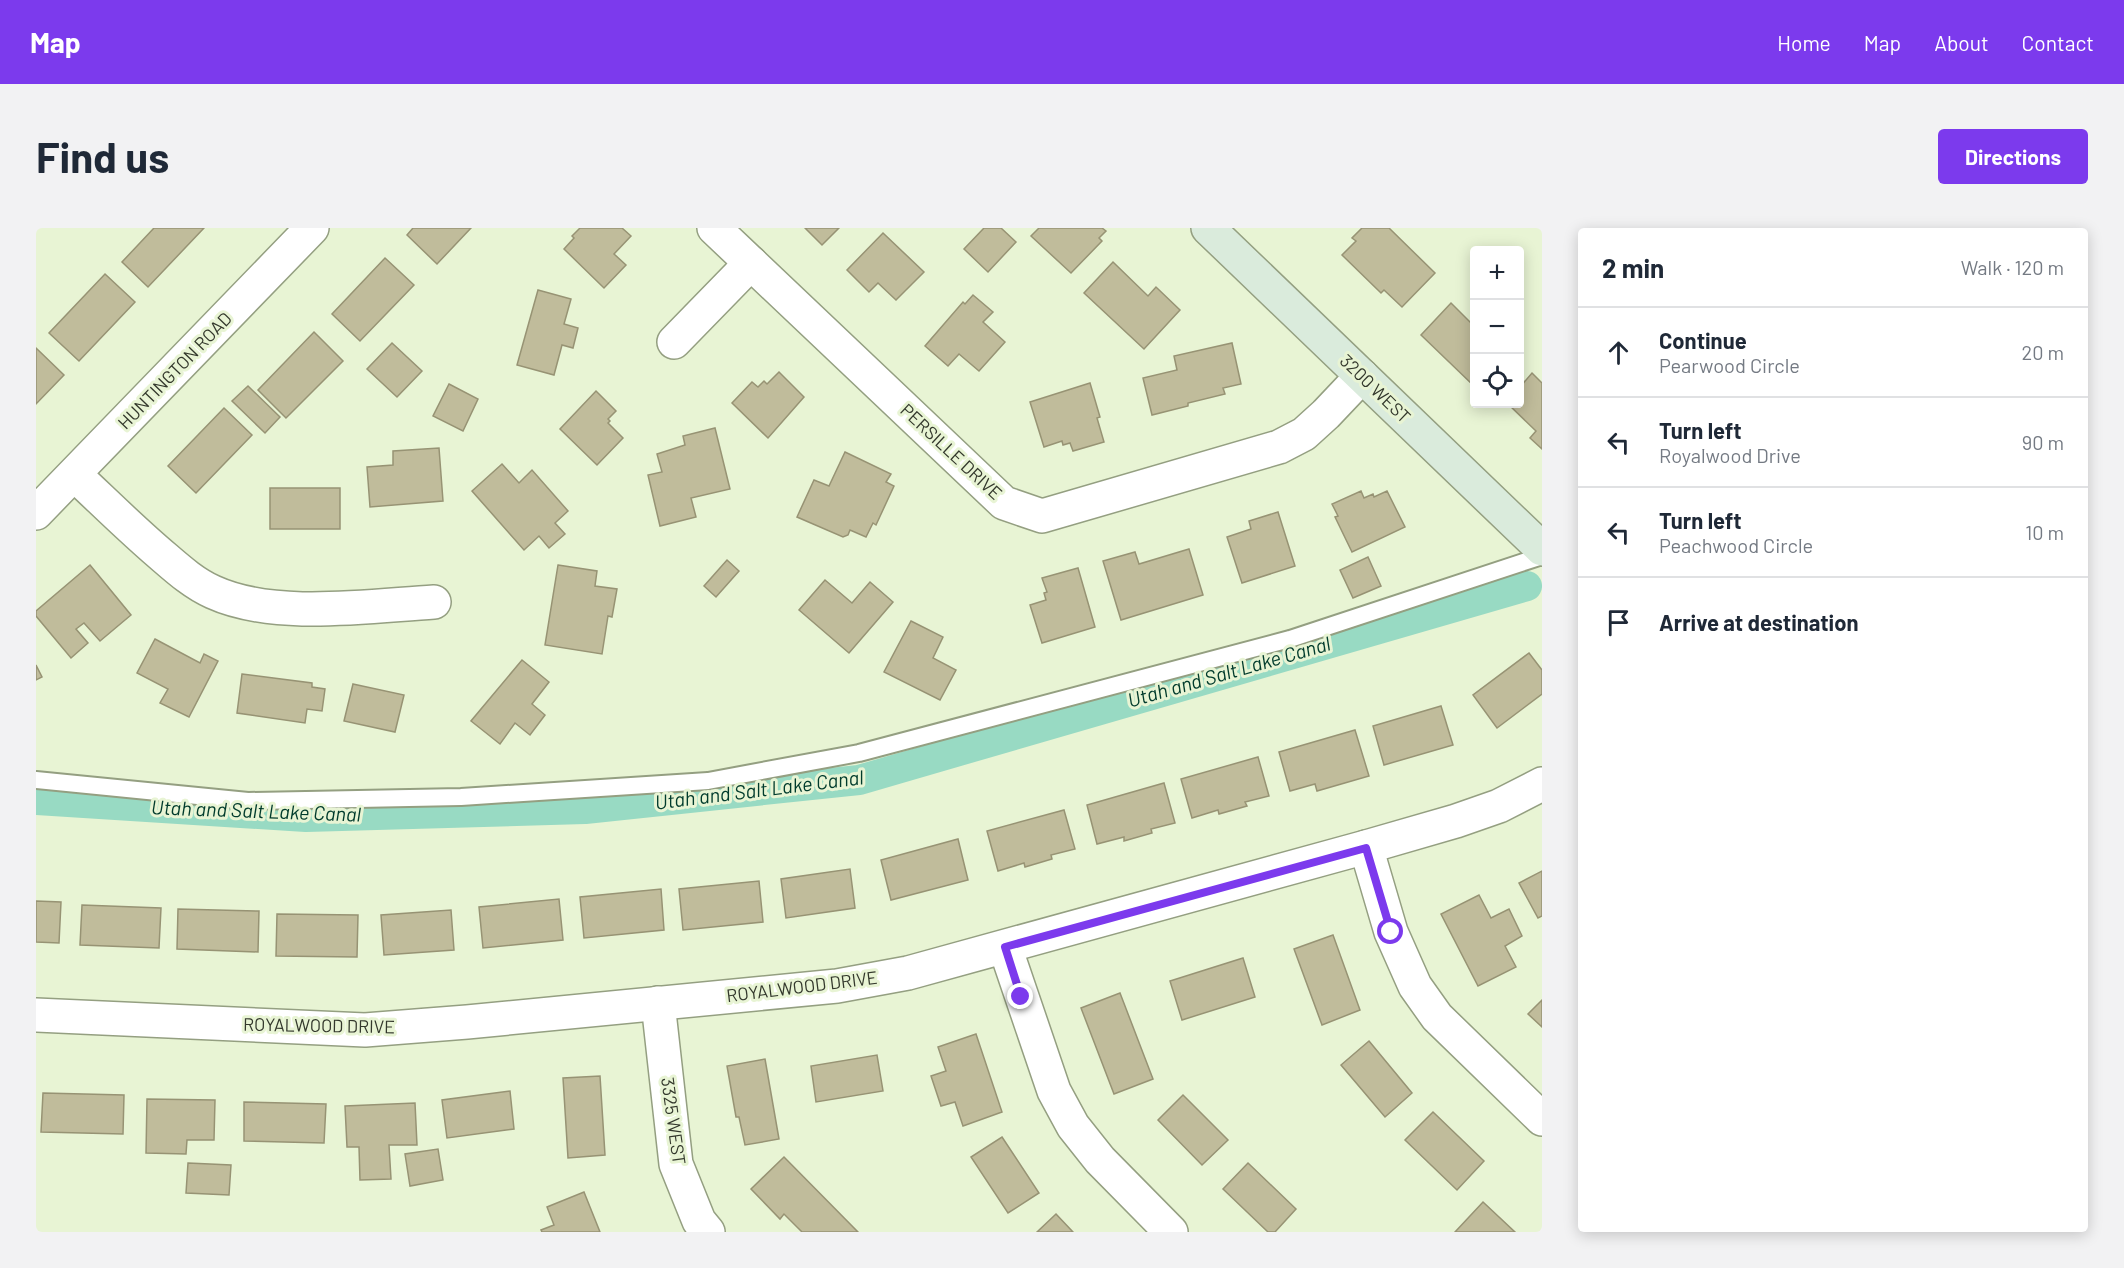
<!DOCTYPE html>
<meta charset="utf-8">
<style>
:root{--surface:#fff;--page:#f2f2f3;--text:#1f2937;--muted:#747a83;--line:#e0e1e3;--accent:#7c3aed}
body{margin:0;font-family:Barlow,sans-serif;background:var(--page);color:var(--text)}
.controls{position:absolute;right:18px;top:18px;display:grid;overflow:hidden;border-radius:6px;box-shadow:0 3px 15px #0003}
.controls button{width:54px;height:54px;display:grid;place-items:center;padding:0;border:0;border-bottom:2px solid var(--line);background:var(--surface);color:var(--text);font:30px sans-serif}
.stop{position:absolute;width:18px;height:18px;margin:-14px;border:4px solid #7c3aed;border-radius:50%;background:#fff}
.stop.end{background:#7c3aed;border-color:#fff;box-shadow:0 2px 6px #0008}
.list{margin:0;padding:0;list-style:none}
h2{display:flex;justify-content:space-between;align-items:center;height:78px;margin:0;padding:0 24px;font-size:26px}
h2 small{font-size:20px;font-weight:400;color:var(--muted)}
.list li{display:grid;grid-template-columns:39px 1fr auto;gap:18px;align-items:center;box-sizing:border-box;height:90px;padding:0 24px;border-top:2px solid var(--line)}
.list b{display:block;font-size:22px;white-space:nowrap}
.list p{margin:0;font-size:20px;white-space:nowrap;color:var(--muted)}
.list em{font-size:20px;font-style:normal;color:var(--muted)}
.icon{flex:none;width:33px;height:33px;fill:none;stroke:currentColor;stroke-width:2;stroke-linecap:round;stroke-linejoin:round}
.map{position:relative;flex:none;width:1506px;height:1004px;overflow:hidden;border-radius:6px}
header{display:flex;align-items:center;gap:36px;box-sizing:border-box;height:84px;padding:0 30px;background:var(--accent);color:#fff}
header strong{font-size:28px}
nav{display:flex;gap:33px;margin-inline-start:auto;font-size:21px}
.intro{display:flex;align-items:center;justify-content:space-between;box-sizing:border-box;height:144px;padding:0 36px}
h1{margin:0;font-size:42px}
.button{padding:15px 27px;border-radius:6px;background:var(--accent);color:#fff;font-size:21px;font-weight:700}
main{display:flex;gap:36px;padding:0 36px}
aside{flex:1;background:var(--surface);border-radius:6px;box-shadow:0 3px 15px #0003}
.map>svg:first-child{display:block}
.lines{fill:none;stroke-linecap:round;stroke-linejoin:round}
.canal{stroke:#98dac3;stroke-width:30}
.building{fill:#c0bc9b;stroke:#979374;stroke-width:1.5}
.lane-casing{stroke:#949f81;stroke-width:20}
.street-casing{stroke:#949f81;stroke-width:36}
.secondary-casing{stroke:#949f81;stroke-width:36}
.lane{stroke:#fff;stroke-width:16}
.street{stroke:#fff;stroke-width:33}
.secondary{stroke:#daebdc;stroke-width:33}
.route{stroke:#7c3aed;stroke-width:8}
.labels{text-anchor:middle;stroke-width:6;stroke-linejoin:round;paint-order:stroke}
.street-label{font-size:18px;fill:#33382c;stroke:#e8f4d4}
.water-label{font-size:20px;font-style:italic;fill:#003b2c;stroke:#e8f4d4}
</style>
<header>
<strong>Map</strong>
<nav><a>Home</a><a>Map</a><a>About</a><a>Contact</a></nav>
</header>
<div class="intro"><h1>Find us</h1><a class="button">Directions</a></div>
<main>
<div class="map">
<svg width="1506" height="1004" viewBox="0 0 1506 1004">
<rect width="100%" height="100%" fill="#e8f4d4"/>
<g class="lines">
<!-- canal -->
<path class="canal" d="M0,572L270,589L549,581L823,552L1491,358"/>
</g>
<!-- building -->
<g class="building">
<path d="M118,0H168L112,59L86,34Z"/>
<path d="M377,0H435L401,36L371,7Z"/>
<path d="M544,0H586L595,8L578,26L590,37L568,60L528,21L538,10L536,8Z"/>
<path d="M769,0H803L786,17Z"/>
<path d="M948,0H965L980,14L952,44L928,21Z"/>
<path d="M1003,0H1066L1070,3L1063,10L1066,13L1035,45L995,8Z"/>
<path d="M1326,0H1353L1399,45L1366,79L1348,62L1345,65L1306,27L1320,13L1316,10Z"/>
<path d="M847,5L888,44L860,72L842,55L833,64L811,42Z"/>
<path d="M349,30L378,57L324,113L296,86Z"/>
<path d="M1077,34L1112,68L1120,59L1144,82L1108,121L1048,65Z"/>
<path d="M69,46L99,74L43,133L13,105Z"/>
<path d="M502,62L535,71L528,96L542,100L537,120L526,117L518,147L481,137Z"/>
<path d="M937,67L957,84L947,94L969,114L943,143L923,126L912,138L889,118L927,74L929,76Z"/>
<path d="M1415,75L1438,98V158L1385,107Z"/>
<path d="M278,104L307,133L250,190L222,162Z"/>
<path d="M356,115L386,143L361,169L331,141Z"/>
<path d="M1196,115L1205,156L1187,160L1189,166L1152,175V178L1116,187L1107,150L1141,142L1138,128Z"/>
<path d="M0,120L28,147L0,176Z"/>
<path d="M743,144L768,169L732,210L696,175L716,154L722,159L728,153L731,156Z"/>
<path d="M1496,145L1506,155V221L1494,210L1500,203L1472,176H1484V159Z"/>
<path d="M1054,155L1064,189L1061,190L1068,214L1037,223L1034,215L1027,217L1026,213L1008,219L994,174Z"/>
<path d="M413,156L442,171L427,203L397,188Z"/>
<path d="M212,158L244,189L229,205L196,173Z"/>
<path d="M560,163L580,183L572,191L574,193L572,195L587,210L561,237L524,201Z"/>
<path d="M188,180L216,207L160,265L132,238Z"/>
<path d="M679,200L694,261L655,270L660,289L624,298L612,247L626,244L621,226L649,217L647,208Z"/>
<path d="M403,220L407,273L334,279L331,239L357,237V223Z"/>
<path d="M809,224L855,246L850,254L858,258L840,297L837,295L830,309L814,302L812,307L807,309L761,289L778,252L793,258Z"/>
<path d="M466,236L483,255L496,242L532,283L519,295L529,306L513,320L503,308L488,322L436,263Z"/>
<rect x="234" y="260" width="70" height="41"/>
<path d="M1325,263L1328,270L1337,266L1338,269L1351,263L1369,299L1316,324L1299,289L1302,288L1296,276Z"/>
<path d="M1242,284L1259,338L1206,355L1191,309L1215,301L1213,293Z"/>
<path d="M1153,321L1167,367L1085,392L1067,333L1099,324L1103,336Z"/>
<path d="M1332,329L1345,358L1317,370L1304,342Z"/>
<path d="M691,332L703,343L680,369L668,358Z"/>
<path d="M54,337L95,387L64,413L48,395L40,401L52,415L35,430L0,388V383Z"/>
<path d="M522,337L561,343L559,358L581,361L576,389L572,388L566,426L509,417Z"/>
<path d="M1042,340L1059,399L1006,415L994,377L1010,372L1008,365L1011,364L1006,350Z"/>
<path d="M789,352L816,375L834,354L857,374L813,425L763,382Z"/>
<path d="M875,393L907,409L897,430L920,442L904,472L848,444Z"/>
<path d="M119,411L164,435L168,426L182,433L153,489L124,475L132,461L101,445Z"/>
<path d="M1493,425L1506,442V466L1461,500L1437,467Z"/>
<path d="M486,432L513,454L496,476L509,487L494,507L479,495L464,516L435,493Z"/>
<path d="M0,437L6,449L0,452Z"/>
<path d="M206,446L276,455V459L289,461L286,483L271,481L269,495L201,485Z"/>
<path d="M317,456L368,467L359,504L308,493Z"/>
<path d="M1405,478L1417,517L1348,537L1337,498Z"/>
<path d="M1319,502L1333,548L1281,563L1279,556L1254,563L1243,524Z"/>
<path d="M1222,529L1233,568L1209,574L1211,578L1183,586L1182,582L1156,590L1145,551Z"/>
<path d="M1128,555L1139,595L1115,601L1116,605L1088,613V609L1061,616L1051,577Z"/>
<path d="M1028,582L1039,621L1015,627L1016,631L989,639L988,635L962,643L951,603Z"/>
<path d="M922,611L932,652L855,672L845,632Z"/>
<path d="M814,641L819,680L750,690L745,651Z"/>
<path d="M1506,643V688L1502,690L1483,655Z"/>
<path d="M723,653L727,694L647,702L643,661Z"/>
<path d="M625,661L628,702L548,710L544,669Z"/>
<path d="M1443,667L1455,690L1473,681L1486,708L1469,718L1480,739L1442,758L1405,686Z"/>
<path d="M523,671L527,712L447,720L443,679Z"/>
<path d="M0,673L25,674L23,715L0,714Z"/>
<path d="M46,677L125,680L123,720L44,717Z"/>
<path d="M142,681L223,683L222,724L141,721Z"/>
<path d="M415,682L418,722L348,727L345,687Z"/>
<path d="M241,686L322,687L321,729L240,728Z"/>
<path d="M1297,707L1324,782L1286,797L1258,721Z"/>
<path d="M1207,730L1219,769L1146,792L1134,753Z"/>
<path d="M1084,765L1117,851L1078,866L1045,780Z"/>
<path d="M1506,772V799L1492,786Z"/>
<path d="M940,806L966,884L927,898L919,874L905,878L895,848L910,843L902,819Z"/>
<path d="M1333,813L1376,865L1349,889L1305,837Z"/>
<path d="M841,827L847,863L780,874L775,838Z"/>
<path d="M729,831L743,911L709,917L703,889H700L691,838Z"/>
<path d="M564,848L569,927L532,930L527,850Z"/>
<path d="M474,863L478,901L411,910L406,872Z"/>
<path d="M7,865L88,867L87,906L5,904Z"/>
<path d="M1147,867L1192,912L1166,937L1122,892Z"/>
<path d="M111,871L179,872L178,912H151L150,926L110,925Z"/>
<path d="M208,874L290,876L288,915L208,913Z"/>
<path d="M379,875L381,917H353L355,951L324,952L323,919H311L309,878Z"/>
<path d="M1397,884L1448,933L1421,962L1369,912Z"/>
<path d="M966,909L1003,965L972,985L935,929Z"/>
<path d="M402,921L407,952L374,958L369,926Z"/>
<path d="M748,929L822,1004H766L748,986L744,991L715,961Z"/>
<path d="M152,935L195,937L193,967L150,965Z"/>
<path d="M1212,935L1260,981L1239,1004H1232L1187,961Z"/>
<path d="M548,964L564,1004H506L505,1002L518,997L511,979Z"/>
<path d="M1447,974L1479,1004H1419Z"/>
<path d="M1020,986L1037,1004H1001Z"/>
</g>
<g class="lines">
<!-- lane casing -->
<g class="lane-casing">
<path id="lane" d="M0,552L212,573L425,569L672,553L823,525L1254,411L1506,328"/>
</g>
<!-- street casing -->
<g class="street-casing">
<g id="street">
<path d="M678,0L968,275L1006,288L1243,219L1268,206L1290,186L1326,148"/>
<path d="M638,114L715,35"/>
<path d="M39,247C69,275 98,304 129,330C144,343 159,356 177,364C238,392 332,378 398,374"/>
<path d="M0,285L276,0"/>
<path d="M1330,619L1355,704L1379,758L1401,789L1506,891"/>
<path d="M969,719L1018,863L1037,898L1064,932L1135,1004"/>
<path d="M622,775L640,936L663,993L672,1004"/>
<path d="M0,787L329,802L431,794L801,758L872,745L1330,619L1420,593L1463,578L1506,556"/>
</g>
</g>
<!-- secondary casing -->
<g class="secondary-casing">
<path id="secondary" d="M1172,0L1506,321"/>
</g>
<!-- lane -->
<use href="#lane" class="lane"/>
<!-- street -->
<use href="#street" class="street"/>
<!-- secondary -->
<use href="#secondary" class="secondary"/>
</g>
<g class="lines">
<!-- route -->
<path class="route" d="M985,769L969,719L1330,620L1355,704"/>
</g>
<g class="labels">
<!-- street labels -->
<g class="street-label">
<text transform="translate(139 143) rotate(-46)" y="6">HUNTINGTON ROAD</text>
<text transform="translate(1339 161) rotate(44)" y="6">3200 WEST</text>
<text transform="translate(915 224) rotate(43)" y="6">PERSILLE DRIVE</text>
<text transform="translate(766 759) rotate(-7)" y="6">ROYALWOOD DRIVE</text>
<text transform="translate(283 798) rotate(1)" y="6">ROYALWOOD DRIVE</text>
<text transform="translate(637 893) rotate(82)" y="6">3325 WEST</text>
</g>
<!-- water labels -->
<g class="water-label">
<text transform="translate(1193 444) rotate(-16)" y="7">Utah and Salt Lake Canal</text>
<text transform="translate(723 562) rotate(-7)" y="7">Utah and Salt Lake Canal</text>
<text transform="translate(220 583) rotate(2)" y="7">Utah and Salt Lake Canal</text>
</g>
</g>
</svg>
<div class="controls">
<button>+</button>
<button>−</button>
<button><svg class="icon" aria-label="locate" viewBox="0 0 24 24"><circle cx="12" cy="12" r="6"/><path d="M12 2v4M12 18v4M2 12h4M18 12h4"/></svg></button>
</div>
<div class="stop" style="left:1355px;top:704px"></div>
<div class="stop end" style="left:985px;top:769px"></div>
</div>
<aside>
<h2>2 min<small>Walk · 120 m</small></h2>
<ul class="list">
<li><svg class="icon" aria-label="ahead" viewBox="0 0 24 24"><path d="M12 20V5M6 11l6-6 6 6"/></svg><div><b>Continue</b><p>Pearwood Circle</p></div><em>20 m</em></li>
<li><svg class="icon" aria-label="left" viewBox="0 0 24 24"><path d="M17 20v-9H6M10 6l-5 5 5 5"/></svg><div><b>Turn left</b><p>Royalwood Drive</p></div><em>90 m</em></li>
<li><svg class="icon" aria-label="left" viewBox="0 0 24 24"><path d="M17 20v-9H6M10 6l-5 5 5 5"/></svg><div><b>Turn left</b><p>Peachwood Circle</p></div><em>10 m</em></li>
<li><svg class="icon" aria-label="arrive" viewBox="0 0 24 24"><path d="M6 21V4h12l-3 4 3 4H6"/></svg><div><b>Arrive at destination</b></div></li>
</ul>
</aside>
</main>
